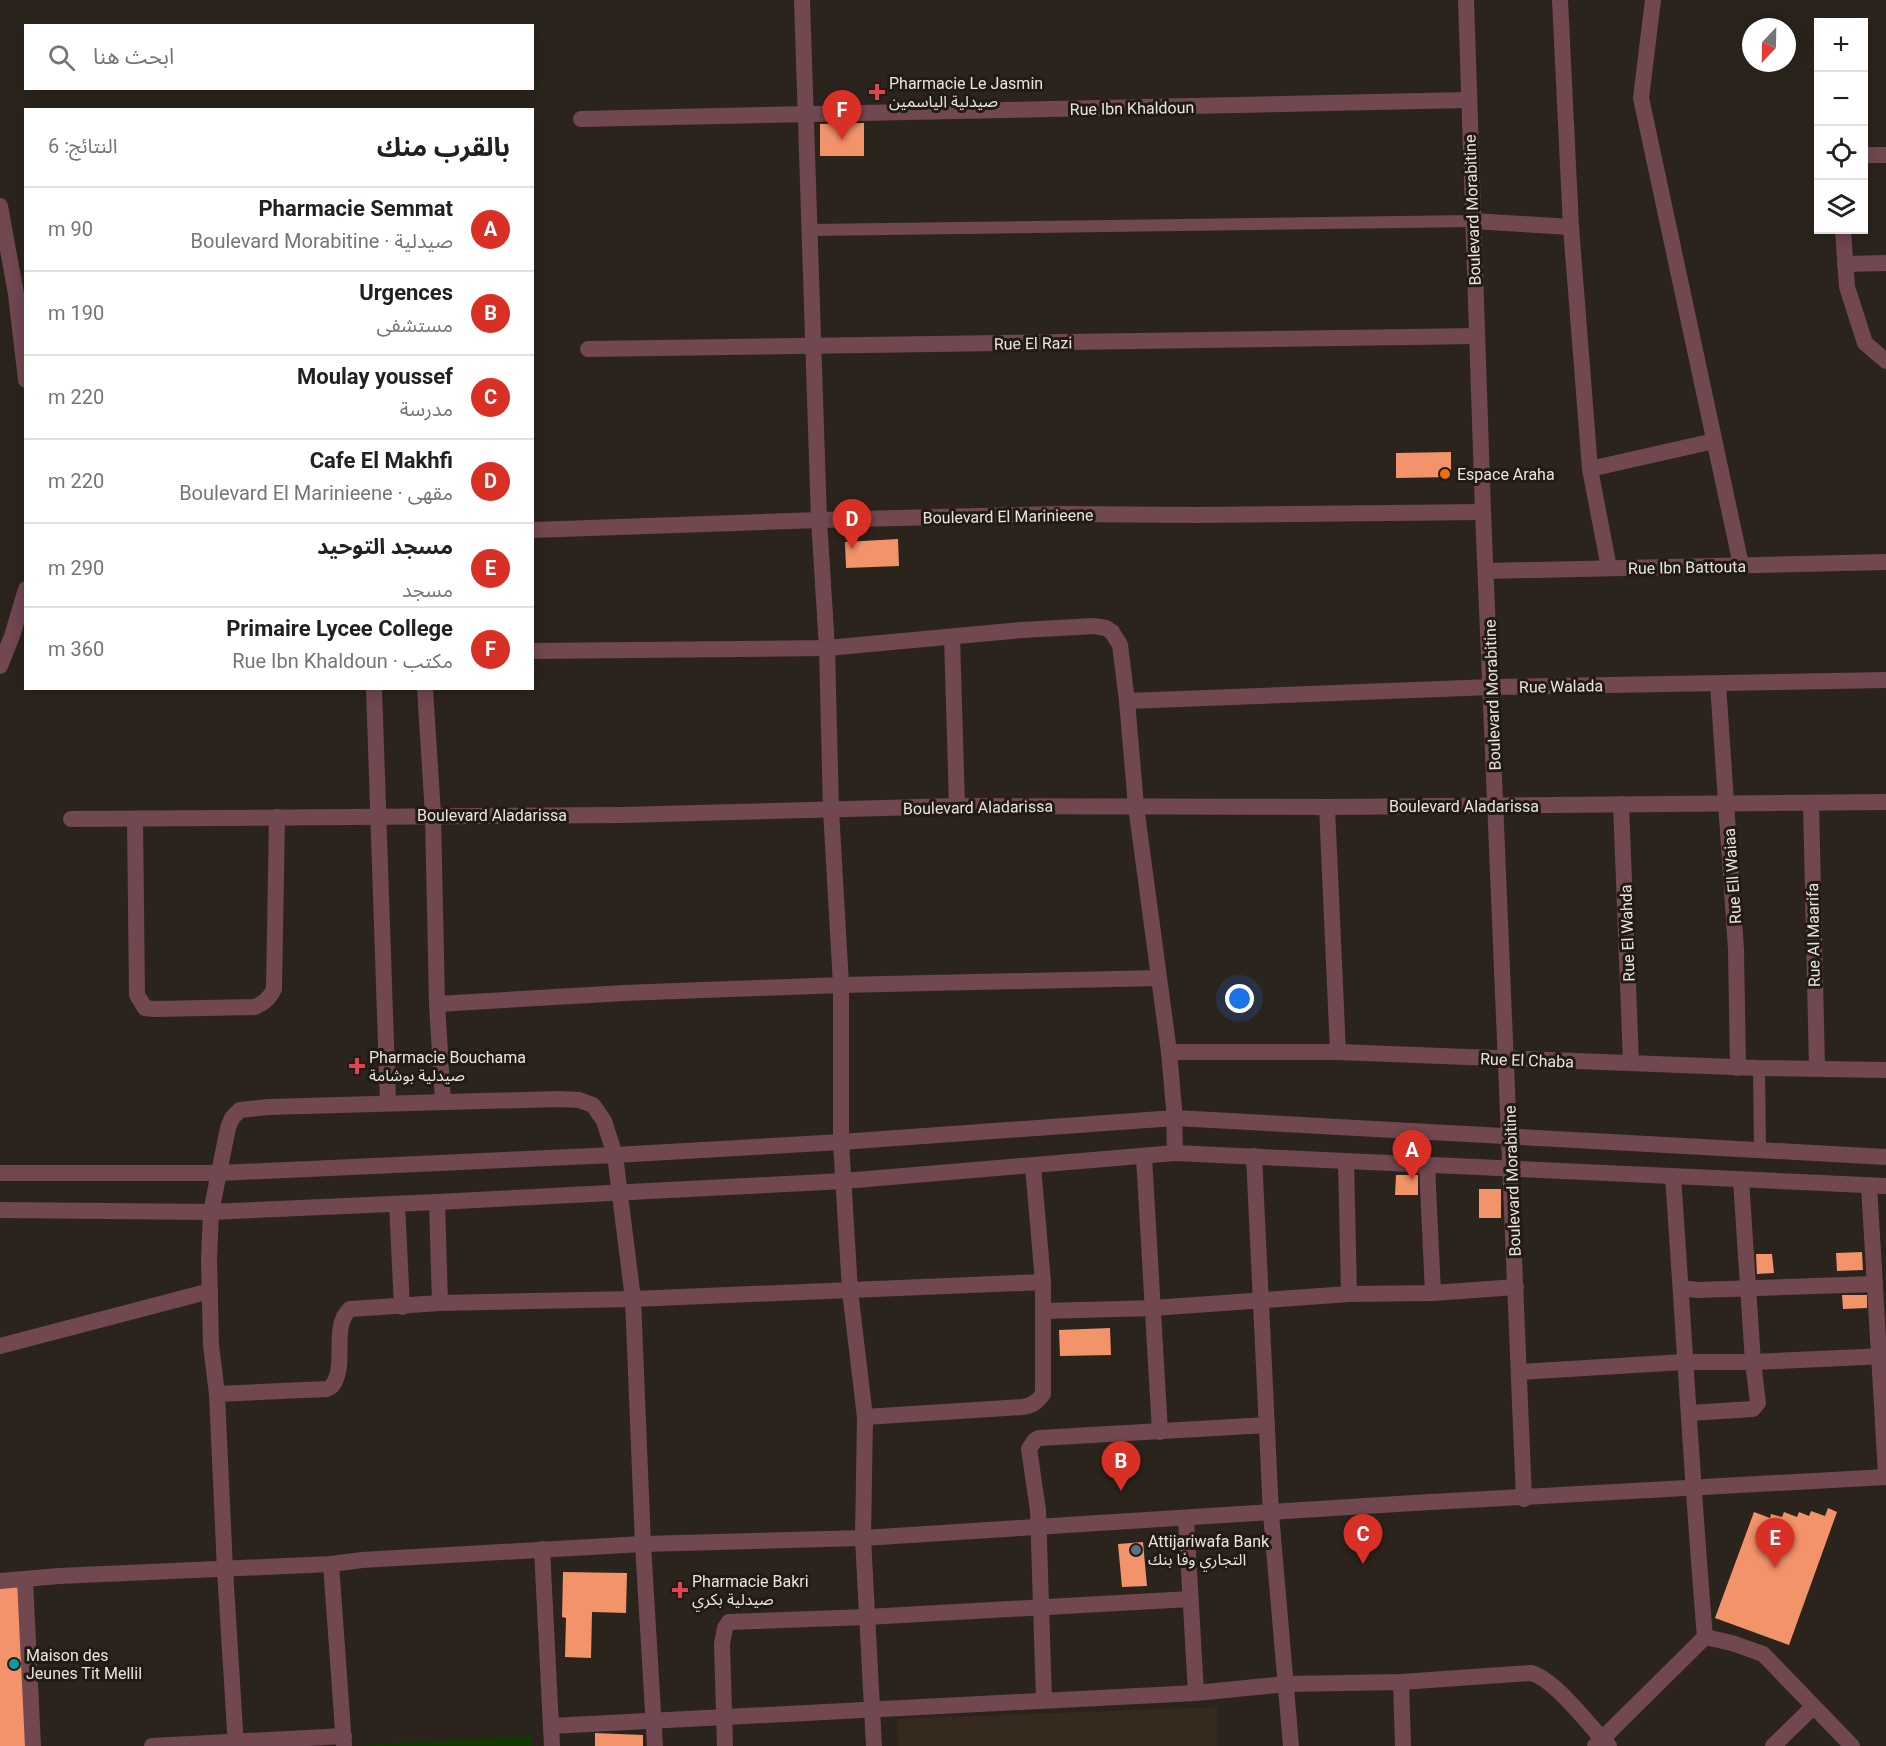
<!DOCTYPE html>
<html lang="ar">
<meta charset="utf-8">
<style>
:root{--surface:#fff;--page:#f6f6f6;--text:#202124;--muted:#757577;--line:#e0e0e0;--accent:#d93025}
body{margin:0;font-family:Roboto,"Noto Sans Arabic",sans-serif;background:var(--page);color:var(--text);direction:rtl}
.controls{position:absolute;right:18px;top:18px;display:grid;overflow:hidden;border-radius:0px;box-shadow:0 3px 15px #0003}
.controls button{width:54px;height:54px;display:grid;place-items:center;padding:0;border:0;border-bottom:2px solid var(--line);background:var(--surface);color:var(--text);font:30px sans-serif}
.compass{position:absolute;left:1742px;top:18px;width:54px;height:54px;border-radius:50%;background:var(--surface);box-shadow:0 3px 15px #0003;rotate:202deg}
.you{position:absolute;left:1240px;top:999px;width:21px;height:21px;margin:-15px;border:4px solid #fff;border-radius:50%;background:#1a73e8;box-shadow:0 0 0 9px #1a73e833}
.badge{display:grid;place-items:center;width:39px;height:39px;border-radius:50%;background:var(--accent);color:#fff;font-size:20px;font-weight:700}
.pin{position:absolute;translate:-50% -50px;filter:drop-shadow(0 2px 3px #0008)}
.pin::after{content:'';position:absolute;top:32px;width:21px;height:18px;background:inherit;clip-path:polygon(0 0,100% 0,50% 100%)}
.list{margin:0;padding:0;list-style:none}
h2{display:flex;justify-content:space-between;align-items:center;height:78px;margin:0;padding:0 24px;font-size:26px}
h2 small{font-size:20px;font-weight:400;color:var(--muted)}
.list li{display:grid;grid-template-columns:39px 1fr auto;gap:18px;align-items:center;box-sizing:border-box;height:84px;padding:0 24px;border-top:2px solid var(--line)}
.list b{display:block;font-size:22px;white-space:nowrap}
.list p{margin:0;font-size:20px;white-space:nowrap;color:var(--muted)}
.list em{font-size:20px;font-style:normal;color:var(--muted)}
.icon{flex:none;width:33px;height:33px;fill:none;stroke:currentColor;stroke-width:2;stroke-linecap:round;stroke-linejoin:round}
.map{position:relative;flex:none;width:1886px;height:1746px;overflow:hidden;direction:ltr}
.search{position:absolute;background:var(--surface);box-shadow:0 3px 15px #0003;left:24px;top:24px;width:510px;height:66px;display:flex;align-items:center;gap:15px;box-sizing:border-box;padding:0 21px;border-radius:0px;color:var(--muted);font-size:22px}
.panel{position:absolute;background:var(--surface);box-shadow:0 3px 15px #0003;left:24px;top:108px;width:510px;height:582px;border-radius:0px;direction:rtl}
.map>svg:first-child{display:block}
.built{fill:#352a1d}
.green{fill:#103a00}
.building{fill:#f29369}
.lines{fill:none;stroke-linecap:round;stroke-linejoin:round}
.pedestrian{stroke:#714750;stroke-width:12}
.minor{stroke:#714750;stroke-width:16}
.health-dot{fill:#e0444e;stroke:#211b13;stroke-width:2}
.food-dot{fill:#e8710a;stroke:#211b13;stroke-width:2}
.service-dot{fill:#5c6f8a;stroke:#211b13;stroke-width:2}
.culture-dot{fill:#0f9aa8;stroke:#211b13;stroke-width:2}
.labels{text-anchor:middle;stroke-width:6;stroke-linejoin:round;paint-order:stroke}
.poi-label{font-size:16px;fill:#e9e4df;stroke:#211b13;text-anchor:start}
.street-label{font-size:16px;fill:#e9e4df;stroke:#211b13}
</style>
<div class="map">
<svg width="1886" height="1746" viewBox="0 0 1886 1746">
<rect width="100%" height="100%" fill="#2b241c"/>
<!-- built -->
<path class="built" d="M1217,1707V1746H898L897,1719Z"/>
<!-- green -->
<path class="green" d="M532,1736V1746L359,1745Z"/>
<!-- building -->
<g class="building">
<path d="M864,123V156H820V124Z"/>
<path d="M1451,452V477L1396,478V453Z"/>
<path d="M898,539L899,566L846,568L845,542Z"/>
<path d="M1396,1175H1418V1195H1395Z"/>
<rect x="1479" y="1189" width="22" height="29"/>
<path d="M1862,1252L1863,1270L1837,1271L1836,1253Z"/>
<path d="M1756,1254H1772L1774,1273L1757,1274Z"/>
<path d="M1842,1295H1867V1308L1843,1309Z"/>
<path d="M1110,1328L1111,1355L1060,1356L1059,1330Z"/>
<path d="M1828,1508L1837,1512L1789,1645L1715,1618L1754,1512L1770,1518L1771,1514L1782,1517L1784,1512L1797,1517L1799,1512L1809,1516L1811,1511L1825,1516Z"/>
<path d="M1143,1542L1147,1586L1122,1587L1118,1544Z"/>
<path d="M563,1572L627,1573L626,1613L592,1612L591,1658L565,1657L566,1618L562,1617Z"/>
<path d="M25,1580L33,1746H0V1581Z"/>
<path d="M595,1733L643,1735V1746H595Z"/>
</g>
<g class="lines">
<!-- pedestrian -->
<g class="pedestrian">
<path d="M810,230L1473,221"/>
<path d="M1759,1068L1760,1149"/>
</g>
<!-- minor -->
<g class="minor">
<path d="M802,0L819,520L827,648L831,810L841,985V1142L850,1291L865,1417L863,1538L874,1746"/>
<path d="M1466,0L1483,512L1524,1499"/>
<path d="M1560,0L1571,227L1590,469L1609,568"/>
<path d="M1653,0L1641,98L1741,565"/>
<path d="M581,119L1468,100"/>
<path d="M1864,155H1886"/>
<path d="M0,206L16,294L26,380"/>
<path d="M1473,221L1571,227"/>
<path d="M1843,230L1847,287L1865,343L1886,361"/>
<path d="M1845,264L1886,263"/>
<path d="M588,349L1477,336"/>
<path d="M1590,469L1714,441"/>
<path d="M532,530L819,520L1059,514L1196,515L1483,512"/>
<path d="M1487,571L1886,562"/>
<path d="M952,637L957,806"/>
<path d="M532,651L827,648L1022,630L1094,626L1106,628L1112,632L1120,645L1127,701L1136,806L1169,1052L1174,1109L1175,1153"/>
<path d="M0,666L12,636L26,589"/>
<path d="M1718,684L1736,949L1738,1068"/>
<path d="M374,688L388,1103"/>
<path d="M425,688L433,815L437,1004L443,1101"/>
<path d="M1127,701L1492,687L1886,680"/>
<path d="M1811,803L1817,1068"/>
<path d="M1621,804L1631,1063"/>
<path d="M1327,807L1338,1052"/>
<path d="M71,819L622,815L957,806L1327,807L1886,802"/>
<path d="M135,819L137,995L145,1008L154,1009L255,1007C265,1002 269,999 274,989L277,817"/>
<path d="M437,1004L624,993L841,985L1158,978"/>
<path d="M1169,1052H1338L1759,1068L1886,1070"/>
<path d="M1254,1156L1271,1514L1291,1746"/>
<path d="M1144,1157L1160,1432"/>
<path d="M1346,1161L1349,1294"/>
<path d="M1427,1165L1433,1293"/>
<path d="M0,1173H219L615,1155L841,1142L1175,1118L1886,1157"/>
<path d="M1869,1185L1886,1474"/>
<path d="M437,1202L440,1303"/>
<path d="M397,1204L402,1307"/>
<path d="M0,1210L211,1212L437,1202L844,1181L1175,1153L1886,1186"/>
<path d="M1681,1288L1697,1290L1875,1284"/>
<path d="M1044,1311L1153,1308L1349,1294L1433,1293L1516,1287"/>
<path d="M0,1346L210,1291"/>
<path d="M1519,1372L1684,1362H1753L1886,1356"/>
<path d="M217,1394L327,1389L332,1386C348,1365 330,1327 350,1309L440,1303L633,1299L1043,1282"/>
<path d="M1690,1413L1753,1409L1758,1403L1753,1362L1741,1180"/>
<path d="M865,1417L1023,1407C1033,1405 1037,1402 1043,1394V1282L1033,1166"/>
<path d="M1186,1519L1196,1693"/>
<path d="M542,1549L552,1746"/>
<path d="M331,1564L344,1745"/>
<path d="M25,1580L33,1746"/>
<path d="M0,1581L59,1576L331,1564L362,1560L643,1544L863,1538L1413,1503L1886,1477"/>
<path d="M1705,1637L1732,1643L1763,1654L1852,1746"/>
<path d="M1401,1682L1403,1746"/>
<path d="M1044,1700L1038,1510L1029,1449L1035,1440L1039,1438L1267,1425"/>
<path d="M551,1726L1196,1693L1286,1684L1401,1682L1531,1673C1555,1679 1590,1727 1609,1746"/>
<path d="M152,1746L344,1736"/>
<path d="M236,1746L225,1570L217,1394L211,1345L209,1259L211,1212L228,1128L232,1118L240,1110L268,1107L558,1099L579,1100L593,1105L604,1121L615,1155L633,1299L643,1544L655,1746"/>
<path d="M725,1746L722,1644L725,1628L729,1622L867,1617L1190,1599"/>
<path d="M1595,1746L1705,1637C1692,1484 1684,1330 1673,1177"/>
<path d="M1773,1746L1813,1707"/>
</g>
</g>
<!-- markers -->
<g class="health-dot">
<path d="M874 83h6v6h6v6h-6v6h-6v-6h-6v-6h6z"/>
<path d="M354 1057h6v6h6v6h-6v6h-6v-6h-6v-6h6z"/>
<path d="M677 1581h6v6h6v6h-6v6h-6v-6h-6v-6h6z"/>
</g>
<circle class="food-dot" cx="1445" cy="474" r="6"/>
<circle class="service-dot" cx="1136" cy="1550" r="6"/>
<circle class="culture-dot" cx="14" cy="1664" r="6"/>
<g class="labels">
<!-- poi labels -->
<g class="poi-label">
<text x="889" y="89">Pharmacie Le Jasmin<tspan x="889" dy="18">صيدلية الياسمين</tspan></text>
<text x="1457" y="480">Espace Araha</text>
<text x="369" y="1063">Pharmacie Bouchama<tspan x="369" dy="18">صيدلية بوشامة</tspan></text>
<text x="1148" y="1547">Attijariwafa Bank<tspan x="1148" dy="18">التجاري وفا بنك</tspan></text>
<text x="692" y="1587">Pharmacie Bakri<tspan x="692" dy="18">صيدلية بكري</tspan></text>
<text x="26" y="1661">Maison des<tspan x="26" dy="18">Jeunes Tit Mellil</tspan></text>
</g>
<!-- street labels -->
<g class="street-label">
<text transform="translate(1132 108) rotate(-1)" y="6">Rue Ibn Khaldoun</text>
<text transform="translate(1472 210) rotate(-92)" y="6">Boulevard Morabitine</text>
<text transform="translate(1033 343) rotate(-1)" y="6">Rue El Razi</text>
<text transform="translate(1008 516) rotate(-1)" y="6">Boulevard El Marinieene</text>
<text transform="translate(1687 567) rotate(-1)" y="6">Rue Ibn Battouta</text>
<text transform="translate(1561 686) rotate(-1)" y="6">Rue Walada</text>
<text transform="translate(1492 695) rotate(-92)" y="6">Boulevard Morabitine</text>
<text x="1464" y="812">Boulevard Aladarissa</text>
<text transform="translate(978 807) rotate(-1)" y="6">Boulevard Aladarissa</text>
<text x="492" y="821">Boulevard Aladarissa</text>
<text transform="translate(1732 876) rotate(-94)" y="6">Rue Ell Waiaa</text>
<text transform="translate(1627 933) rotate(-92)" y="6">Rue El Wahda</text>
<text transform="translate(1813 935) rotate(-91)" y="6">Rue Al Maarifa</text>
<text transform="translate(1527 1060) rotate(2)" y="6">Rue El Chaba</text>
<text transform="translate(1512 1181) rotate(-92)" y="6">Boulevard Morabitine</text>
</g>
</g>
</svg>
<div class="controls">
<button>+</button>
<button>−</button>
<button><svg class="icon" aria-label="locate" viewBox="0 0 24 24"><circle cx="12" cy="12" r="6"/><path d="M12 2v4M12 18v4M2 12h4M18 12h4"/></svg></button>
<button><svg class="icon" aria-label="layers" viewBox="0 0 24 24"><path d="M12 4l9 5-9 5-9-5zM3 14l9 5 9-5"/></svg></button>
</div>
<svg class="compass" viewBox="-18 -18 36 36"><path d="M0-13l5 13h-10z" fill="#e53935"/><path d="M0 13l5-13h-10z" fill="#757577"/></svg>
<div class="you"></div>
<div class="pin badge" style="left:1412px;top:1180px">A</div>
<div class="pin badge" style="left:1121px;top:1491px">B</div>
<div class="pin badge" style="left:1363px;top:1564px">C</div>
<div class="pin badge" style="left:852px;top:549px">D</div>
<div class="pin badge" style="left:1775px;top:1568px">E</div>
<div class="pin badge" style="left:842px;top:140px">F</div>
<div class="search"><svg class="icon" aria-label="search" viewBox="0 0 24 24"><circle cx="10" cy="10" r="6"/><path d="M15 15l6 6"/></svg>ابحث هنا</div>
<section class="panel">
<h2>بالقرب منك<small>النتائج: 6</small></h2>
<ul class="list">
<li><span class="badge">A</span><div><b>Pharmacie Semmat</b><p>صيدلية · Boulevard Morabitine</p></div><em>90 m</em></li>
<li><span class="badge">B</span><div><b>Urgences</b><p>مستشفى</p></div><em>190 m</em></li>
<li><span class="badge">C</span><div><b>Moulay youssef</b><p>مدرسة</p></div><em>220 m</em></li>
<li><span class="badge">D</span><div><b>Cafe El Makhfi</b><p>مقهى · Boulevard El Marinieene</p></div><em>220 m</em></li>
<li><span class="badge">E</span><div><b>مسجد التوحيد</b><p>مسجد</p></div><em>290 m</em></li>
<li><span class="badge">F</span><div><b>Primaire Lycee College</b><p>مكتب · Rue Ibn Khaldoun</p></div><em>360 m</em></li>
</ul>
</section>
</div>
